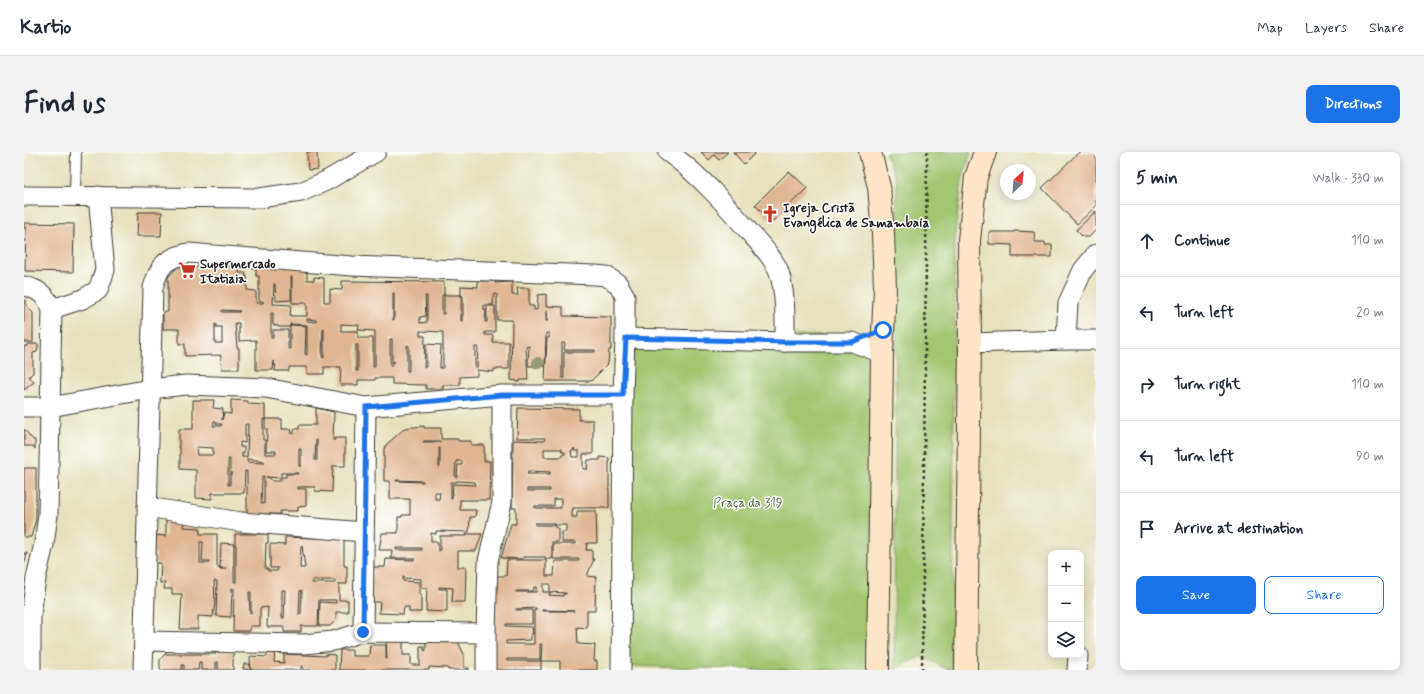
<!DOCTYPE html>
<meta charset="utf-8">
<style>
:root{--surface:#fff;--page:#f2f2f3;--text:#1f2937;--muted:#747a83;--line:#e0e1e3;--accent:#1a73e8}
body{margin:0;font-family:Mynerve,sans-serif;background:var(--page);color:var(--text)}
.controls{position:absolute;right:12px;bottom:12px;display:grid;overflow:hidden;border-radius:8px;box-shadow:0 2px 10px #0003}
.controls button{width:36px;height:36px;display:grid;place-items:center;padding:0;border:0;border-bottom:1px solid var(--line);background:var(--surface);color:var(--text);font:20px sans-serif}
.compass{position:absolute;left:976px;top:12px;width:36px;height:36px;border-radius:50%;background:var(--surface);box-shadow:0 2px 10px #0003;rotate:26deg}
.stop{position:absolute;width:12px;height:12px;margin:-9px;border:3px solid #1a73e8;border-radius:50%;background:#fff}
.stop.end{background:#1a73e8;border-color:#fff;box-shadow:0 1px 4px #0008}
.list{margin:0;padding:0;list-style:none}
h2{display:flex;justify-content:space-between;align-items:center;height:52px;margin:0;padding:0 16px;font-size:17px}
h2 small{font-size:13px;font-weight:400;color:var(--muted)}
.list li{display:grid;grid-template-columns:26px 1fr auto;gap:12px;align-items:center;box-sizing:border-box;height:72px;padding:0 16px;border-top:1px solid var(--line)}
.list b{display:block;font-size:15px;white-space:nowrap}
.list em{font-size:13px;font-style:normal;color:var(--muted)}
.actions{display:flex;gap:8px;padding:12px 16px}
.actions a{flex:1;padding:9px 0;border:1px solid var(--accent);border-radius:8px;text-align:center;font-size:14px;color:var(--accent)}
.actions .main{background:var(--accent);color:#fff}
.icon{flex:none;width:22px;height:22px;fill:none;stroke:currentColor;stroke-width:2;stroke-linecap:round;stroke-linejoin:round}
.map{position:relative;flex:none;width:1072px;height:518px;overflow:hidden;border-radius:8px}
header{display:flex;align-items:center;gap:24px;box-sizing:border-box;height:56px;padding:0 20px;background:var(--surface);border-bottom:1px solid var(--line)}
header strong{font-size:19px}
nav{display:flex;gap:22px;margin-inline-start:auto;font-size:14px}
.intro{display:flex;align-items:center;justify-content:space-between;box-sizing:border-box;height:96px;padding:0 24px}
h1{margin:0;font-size:28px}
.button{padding:10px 18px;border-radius:8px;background:var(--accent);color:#fff;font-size:14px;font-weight:700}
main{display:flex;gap:24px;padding:0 24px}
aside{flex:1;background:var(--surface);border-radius:8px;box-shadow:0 2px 10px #0003}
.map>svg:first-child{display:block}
.green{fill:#a2c56e;stroke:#5f7045}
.building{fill:#e0b692;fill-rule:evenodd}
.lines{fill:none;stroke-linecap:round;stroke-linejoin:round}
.service-casing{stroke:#3a3934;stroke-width:12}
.minor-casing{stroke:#3a3934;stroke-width:21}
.secondary-casing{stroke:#3a3934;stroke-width:24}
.path{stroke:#3a3934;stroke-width:2.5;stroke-dasharray:3 3;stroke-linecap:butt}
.service{stroke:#fff;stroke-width:10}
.minor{stroke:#fff;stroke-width:19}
.secondary{stroke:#fde5c5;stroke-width:22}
.tree{fill:#959a76}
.route{stroke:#1a73e8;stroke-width:5}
.labels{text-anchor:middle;stroke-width:3;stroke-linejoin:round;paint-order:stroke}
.poi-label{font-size:13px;font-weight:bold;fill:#1c1c1c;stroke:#fff;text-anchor:start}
.park-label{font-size:13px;fill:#52603d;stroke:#fff}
</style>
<header>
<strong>Kartio</strong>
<nav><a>Map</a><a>Layers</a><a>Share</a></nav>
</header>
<div class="intro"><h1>Find us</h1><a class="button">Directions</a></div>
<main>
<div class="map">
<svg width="1072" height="518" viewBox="0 0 1072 518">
<rect width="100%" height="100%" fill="#fff"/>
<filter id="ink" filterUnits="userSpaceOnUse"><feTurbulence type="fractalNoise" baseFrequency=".025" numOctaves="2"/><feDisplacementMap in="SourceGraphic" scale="8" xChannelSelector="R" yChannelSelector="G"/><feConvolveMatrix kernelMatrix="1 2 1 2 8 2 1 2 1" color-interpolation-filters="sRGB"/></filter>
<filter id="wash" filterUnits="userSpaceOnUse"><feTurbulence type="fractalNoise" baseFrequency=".012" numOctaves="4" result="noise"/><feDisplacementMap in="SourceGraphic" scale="16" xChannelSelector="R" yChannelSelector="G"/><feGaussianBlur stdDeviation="0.9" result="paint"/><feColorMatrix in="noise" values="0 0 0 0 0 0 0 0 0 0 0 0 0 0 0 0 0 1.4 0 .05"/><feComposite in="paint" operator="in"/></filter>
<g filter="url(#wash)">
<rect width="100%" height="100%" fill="#e6e0bc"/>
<!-- green -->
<g class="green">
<path d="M861,0H947L938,28L931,82L928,518H926L897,504L870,518L873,28Z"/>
<path d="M602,180L851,185L846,518H764L596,514Z"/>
</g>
<g id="blocks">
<!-- building -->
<g class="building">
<path d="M283,0H293L294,17L284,18Z"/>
<path d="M677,0H704L695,8L690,3L685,8Z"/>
<path d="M709,0H732L720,12Z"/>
<path d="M1055,0H1072V54L1053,72L1018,36Z"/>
<path d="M765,19L783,36L748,70L731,53Z"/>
<path d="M1072,59V78L1065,85H1059L1052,78Z"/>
<path d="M114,60H138L137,84H113Z"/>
<path d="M0,71L50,72L49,120L1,119L2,76H0Z"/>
<path d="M990,79L1010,80L1011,90H1021V93H1028V105H988V93L965,92V80H990Z"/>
<path d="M232,113L283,116V128H290V125L300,126V150H306V137L318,138V129L420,130V143H437V169H438V164H439V144L437,143V134L454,135V129H472L471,131L488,130V143H494L493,136H505V154H510V158H513L514,143L522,142V154L539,155V164L587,165V198H585L584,212L567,229H521L523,186H525V181H522L521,214H504L505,194L502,195L504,228H496V230H493V229L487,228L488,168H473V143L471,142H470L469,153H460V158H462L461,170H463V154H471V180H461V183H469V191L471,190H485V217H470V220L453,218V224L436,225V233H419V237H402V233L368,232V226H351V228H334V233H316L317,215H300V222H283V215H265V219H251L252,213H250V209L249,218H232V188L215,189V171H211L213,196H215V217H198L197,203L161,204V192H155V177H139V160H144V125L154,115H215V121H222L221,124H223V138L232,139V151H239V149H235V124H232ZM267,125H268V151H283V164H266L267,153L249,152L250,132H251L252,149L267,148ZM369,141H370V168H369ZM418,143H420V162H418ZM401,144H403V170L396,171V165L402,164ZM198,158L216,159L215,160H198ZM522,159H523L524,169H522ZM247,161H249V173L254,174V175H266V172L283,173V203L281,202L282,174L266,173V197H264V178H249V186H247ZM283,167L292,168V170L283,169ZM191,172H192V175H198V191H191ZM317,172L335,173L334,178L351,179V215H349V186H334V179H317ZM300,176V206L298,205L299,177ZM396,179L419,180V216H416L417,193L402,192V215H400L401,184H396ZM366,187H368V209L371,210H368V214H366ZM538,191H541L540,198H571V200H540V226H538ZM332,193H334V219H332ZM383,193L385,194V219H383ZM451,195H454L453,215H451Z"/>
<path d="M0,148H2V153L9,161V190H0Z"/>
<path d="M3,192H14V195L13,200L9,201V221L5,224L10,230L0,238V194H3Z"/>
<path d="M169,248H190L189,256L199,257L198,268L200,261L207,262V248L224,249V252L241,253V268L239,267V288H241V302H252V299H242L243,277H241V267H258V277H267L268,282H270V277H275V273H292V256L310,260L309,288H311V286H321V314H309L308,340L291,339V335H274V337H282V354L274,355V359H256V362H223V319H221L220,341H188V347L172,346V318L156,317V295H155V277H169ZM190,269L192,270V272H198L197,274H189ZM221,272H224L223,305H218V301H220V295H216V290L221,291ZM292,288H293V308H291ZM172,295L189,296V303H173ZM275,297H277V314H275ZM204,307H206V321H208V323L206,322V333H204ZM223,307L240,309V311L223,310ZM257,321H274V322H262V325H257ZM238,324H240V352L237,351ZM242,325L257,326V329H248L246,326Z"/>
<path d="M494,256L555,257V268H569V302H559V317H564L563,316L564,308H576V305L585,306V356H549L548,362V365H553V359H572L573,391H563L562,398H568V407H570L563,424L572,425L571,459H563V476L553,475L554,492L571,493L570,509H573V518H536V509H517L518,492H516V507H483V509H517V518H469L470,424H482L483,408H522V424H530L531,409H555V407H529V392H552V390H538V380H542V373H530V371H511V373H530V375L534,376V390H528V407H521L522,405H499V407L477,406L487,372H492V356H488L489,288L520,289L521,286H493ZM550,296L551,299H555V305H548L547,299H549ZM520,297H538V300H541V302L537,303L538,305H520ZM504,319L526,320V322H503ZM503,337H526V339H503ZM530,347H537V356H511V354H530ZM519,432H526V440L542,441V442H539V444L525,443L526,440H519ZM510,435H512V440H492V439H509ZM512,456V458H510V492H482V489L507,488V482H509L508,475L482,474V472H508V458H492V457ZM518,458L550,459H518Z"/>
<path d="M400,274V276H417V287H434V289H447V293H460V309H466L465,348H436V358H452L451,365H446L445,380L412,379V382L407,381V389H412V391H414V398L416,399V384H443L442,382H458L452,399H434V415H442L441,450H428L429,436L415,435V437H423V460L402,459L403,436H397V427L380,426L381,425H379V429H380L395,430V443H397V460H385V455H380L379,462L355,461L356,450H347L349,415H361L362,407L390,408V406H367L368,398H355L358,381H374V365H378V363H386V347H366V329H360V297L362,293L381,276ZM400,289H416V290H399ZM415,296H416V315H415ZM432,309H438V313H434L433,325H431ZM372,328L399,329V330L372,329ZM433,329L451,330L452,333L429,332L428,347H427V330H433ZM411,340H416L415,347H411ZM372,396H398V398H372Z"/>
<path d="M0,277L9,288H11V297L9,294H0Z"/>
<path d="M0,316H12V367L7,385H0Z"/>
<path d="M142,366H160L159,375L176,376V382H193V415H196V417H201L202,416H196L197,391L210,392V430H212V393H211V382H244V391H242L241,417H244V419H253L254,416H246V392L261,393V385L320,387V414H323V432H315V448H324V460H312V468L306,474H295L296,450L312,451V448H295L294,474H277V480H260V475H243L244,455L236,456V474H226V479H209L210,437L208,436L207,465L192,464L193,429H190L191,449L189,465L174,464V477H156L158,442H148V437H140L141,431H136L137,411H131L132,401H128V383L142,384ZM176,390H179L178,409H185V411H176ZM278,393L281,416H276L277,394ZM288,428H311V431H288ZM258,438H261L260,466H258ZM278,438L277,462L275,463L276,439ZM225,440H227V461H226Z"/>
<path d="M0,401H3L1,410H0Z"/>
<path d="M362,485L379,487V503H387V513H396V494H400V498L402,499V488H433L440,502V516H445V518H424V516L405,515V518H315L316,498H328V504H345L346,493H362V507H363Z"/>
<path d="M192,499H209V518H194V510H192V518H177V510H175L174,518H160V513H158V518H136V508L141,502H192Z"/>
<path d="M243,499H251L250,510L260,511V502L302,504V502L311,503V518H279V514H277V518H227L226,505L227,504L243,505Z"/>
<path d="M220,512H226V518L219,517Z"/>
</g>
</g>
</g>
<g filter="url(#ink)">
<use href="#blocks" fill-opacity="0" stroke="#3a3934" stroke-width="1"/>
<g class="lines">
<!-- service casing -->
<g class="service-casing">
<path id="service" d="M51,44L52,0"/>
</g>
<!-- minor casing -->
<g class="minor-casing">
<g id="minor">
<path d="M644,0C676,23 703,54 728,83C737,93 751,108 755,120C762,143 761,167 761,190"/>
<path d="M0,44L235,46L277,40L302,29L352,0"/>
<path d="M0,134C14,137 22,143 28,157L24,363L20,392L12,426L7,463V518"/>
<path d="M28,157L59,147L74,138L81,118L74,44"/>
<path d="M601,186L761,190H828L858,201"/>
<path d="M1042,188L1044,151L1059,118L1072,102"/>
<path d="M946,191L1042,188H1072"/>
<path d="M0,255H26L126,237L162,233L242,236L342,255L478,243H599"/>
<path d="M123,355L217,370L340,380"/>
<path d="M339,480L342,255"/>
<path d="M120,489L280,492L309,489L339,480L462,481"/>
<path d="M119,518L129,136C135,113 141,107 164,101L328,114L571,123L582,124L594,132L601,144V186L599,243L597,518"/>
<path d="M462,518V481L464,409L478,350V243"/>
<path d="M1053,518L1054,503"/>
</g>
</g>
<!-- secondary casing -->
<g class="secondary-casing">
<g id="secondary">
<path d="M846,0L855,35L859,81L861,136L858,201L854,518"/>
<path d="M942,518L946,191L945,88L952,25L961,0"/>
</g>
</g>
<!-- path -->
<path class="path" d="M898,518L903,0"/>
<!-- service -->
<use href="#service" class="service"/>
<!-- minor -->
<use href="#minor" class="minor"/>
<!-- secondary -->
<use href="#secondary" class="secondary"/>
</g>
<!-- trees -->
<circle class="tree" cx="514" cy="211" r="6"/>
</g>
<g class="lines" filter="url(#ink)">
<!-- route -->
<path class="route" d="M339,480L342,255L478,243H599L602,186L761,190H828L859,178"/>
</g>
<!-- icons -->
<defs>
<g id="church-bare" transform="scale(1.38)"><path d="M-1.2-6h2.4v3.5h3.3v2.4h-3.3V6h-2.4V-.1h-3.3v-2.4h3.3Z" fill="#c8321e" stroke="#fff" stroke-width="2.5" paint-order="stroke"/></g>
<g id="supermarket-bare" transform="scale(1.38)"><path d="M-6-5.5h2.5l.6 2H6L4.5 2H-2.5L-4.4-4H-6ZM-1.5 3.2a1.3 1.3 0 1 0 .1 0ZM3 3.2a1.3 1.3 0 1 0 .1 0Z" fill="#c8321e" stroke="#fff" stroke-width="2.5" paint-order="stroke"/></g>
</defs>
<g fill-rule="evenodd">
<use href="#church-bare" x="746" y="62"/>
<use href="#supermarket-bare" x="163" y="118"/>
</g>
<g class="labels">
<!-- poi labels -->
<g class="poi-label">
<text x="759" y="60">Igreja Cristã<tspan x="759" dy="15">Evangélica de Samambaia</tspan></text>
<text x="176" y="116">Supermercado<tspan x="176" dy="15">Itatiaia</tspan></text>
</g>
<!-- park labels -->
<g class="park-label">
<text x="724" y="355">Praça da 319</text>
</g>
</g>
</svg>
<div class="controls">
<button>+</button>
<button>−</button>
<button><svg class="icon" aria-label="layers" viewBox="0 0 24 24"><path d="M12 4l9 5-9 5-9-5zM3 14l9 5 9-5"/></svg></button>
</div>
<svg class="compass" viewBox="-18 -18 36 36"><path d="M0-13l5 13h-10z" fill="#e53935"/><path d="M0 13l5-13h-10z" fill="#747a83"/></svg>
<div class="stop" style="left:859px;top:178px"></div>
<div class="stop end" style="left:339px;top:480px"></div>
</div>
<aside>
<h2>5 min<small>Walk · 330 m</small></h2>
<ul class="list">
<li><svg class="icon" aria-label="ahead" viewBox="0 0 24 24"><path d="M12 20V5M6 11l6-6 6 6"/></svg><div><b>Continue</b></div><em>110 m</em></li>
<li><svg class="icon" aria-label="left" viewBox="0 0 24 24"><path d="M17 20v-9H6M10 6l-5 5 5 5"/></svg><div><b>Turn left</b></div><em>20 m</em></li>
<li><svg class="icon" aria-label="right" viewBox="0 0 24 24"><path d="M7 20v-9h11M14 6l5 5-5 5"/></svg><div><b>Turn right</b></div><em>110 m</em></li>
<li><svg class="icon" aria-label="left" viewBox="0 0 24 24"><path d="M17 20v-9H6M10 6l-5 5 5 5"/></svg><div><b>Turn left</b></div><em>90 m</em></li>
<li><svg class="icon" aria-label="arrive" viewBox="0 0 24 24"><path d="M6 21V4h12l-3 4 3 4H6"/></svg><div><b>Arrive at destination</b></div></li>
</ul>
<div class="actions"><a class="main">Save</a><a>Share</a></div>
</aside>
</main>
